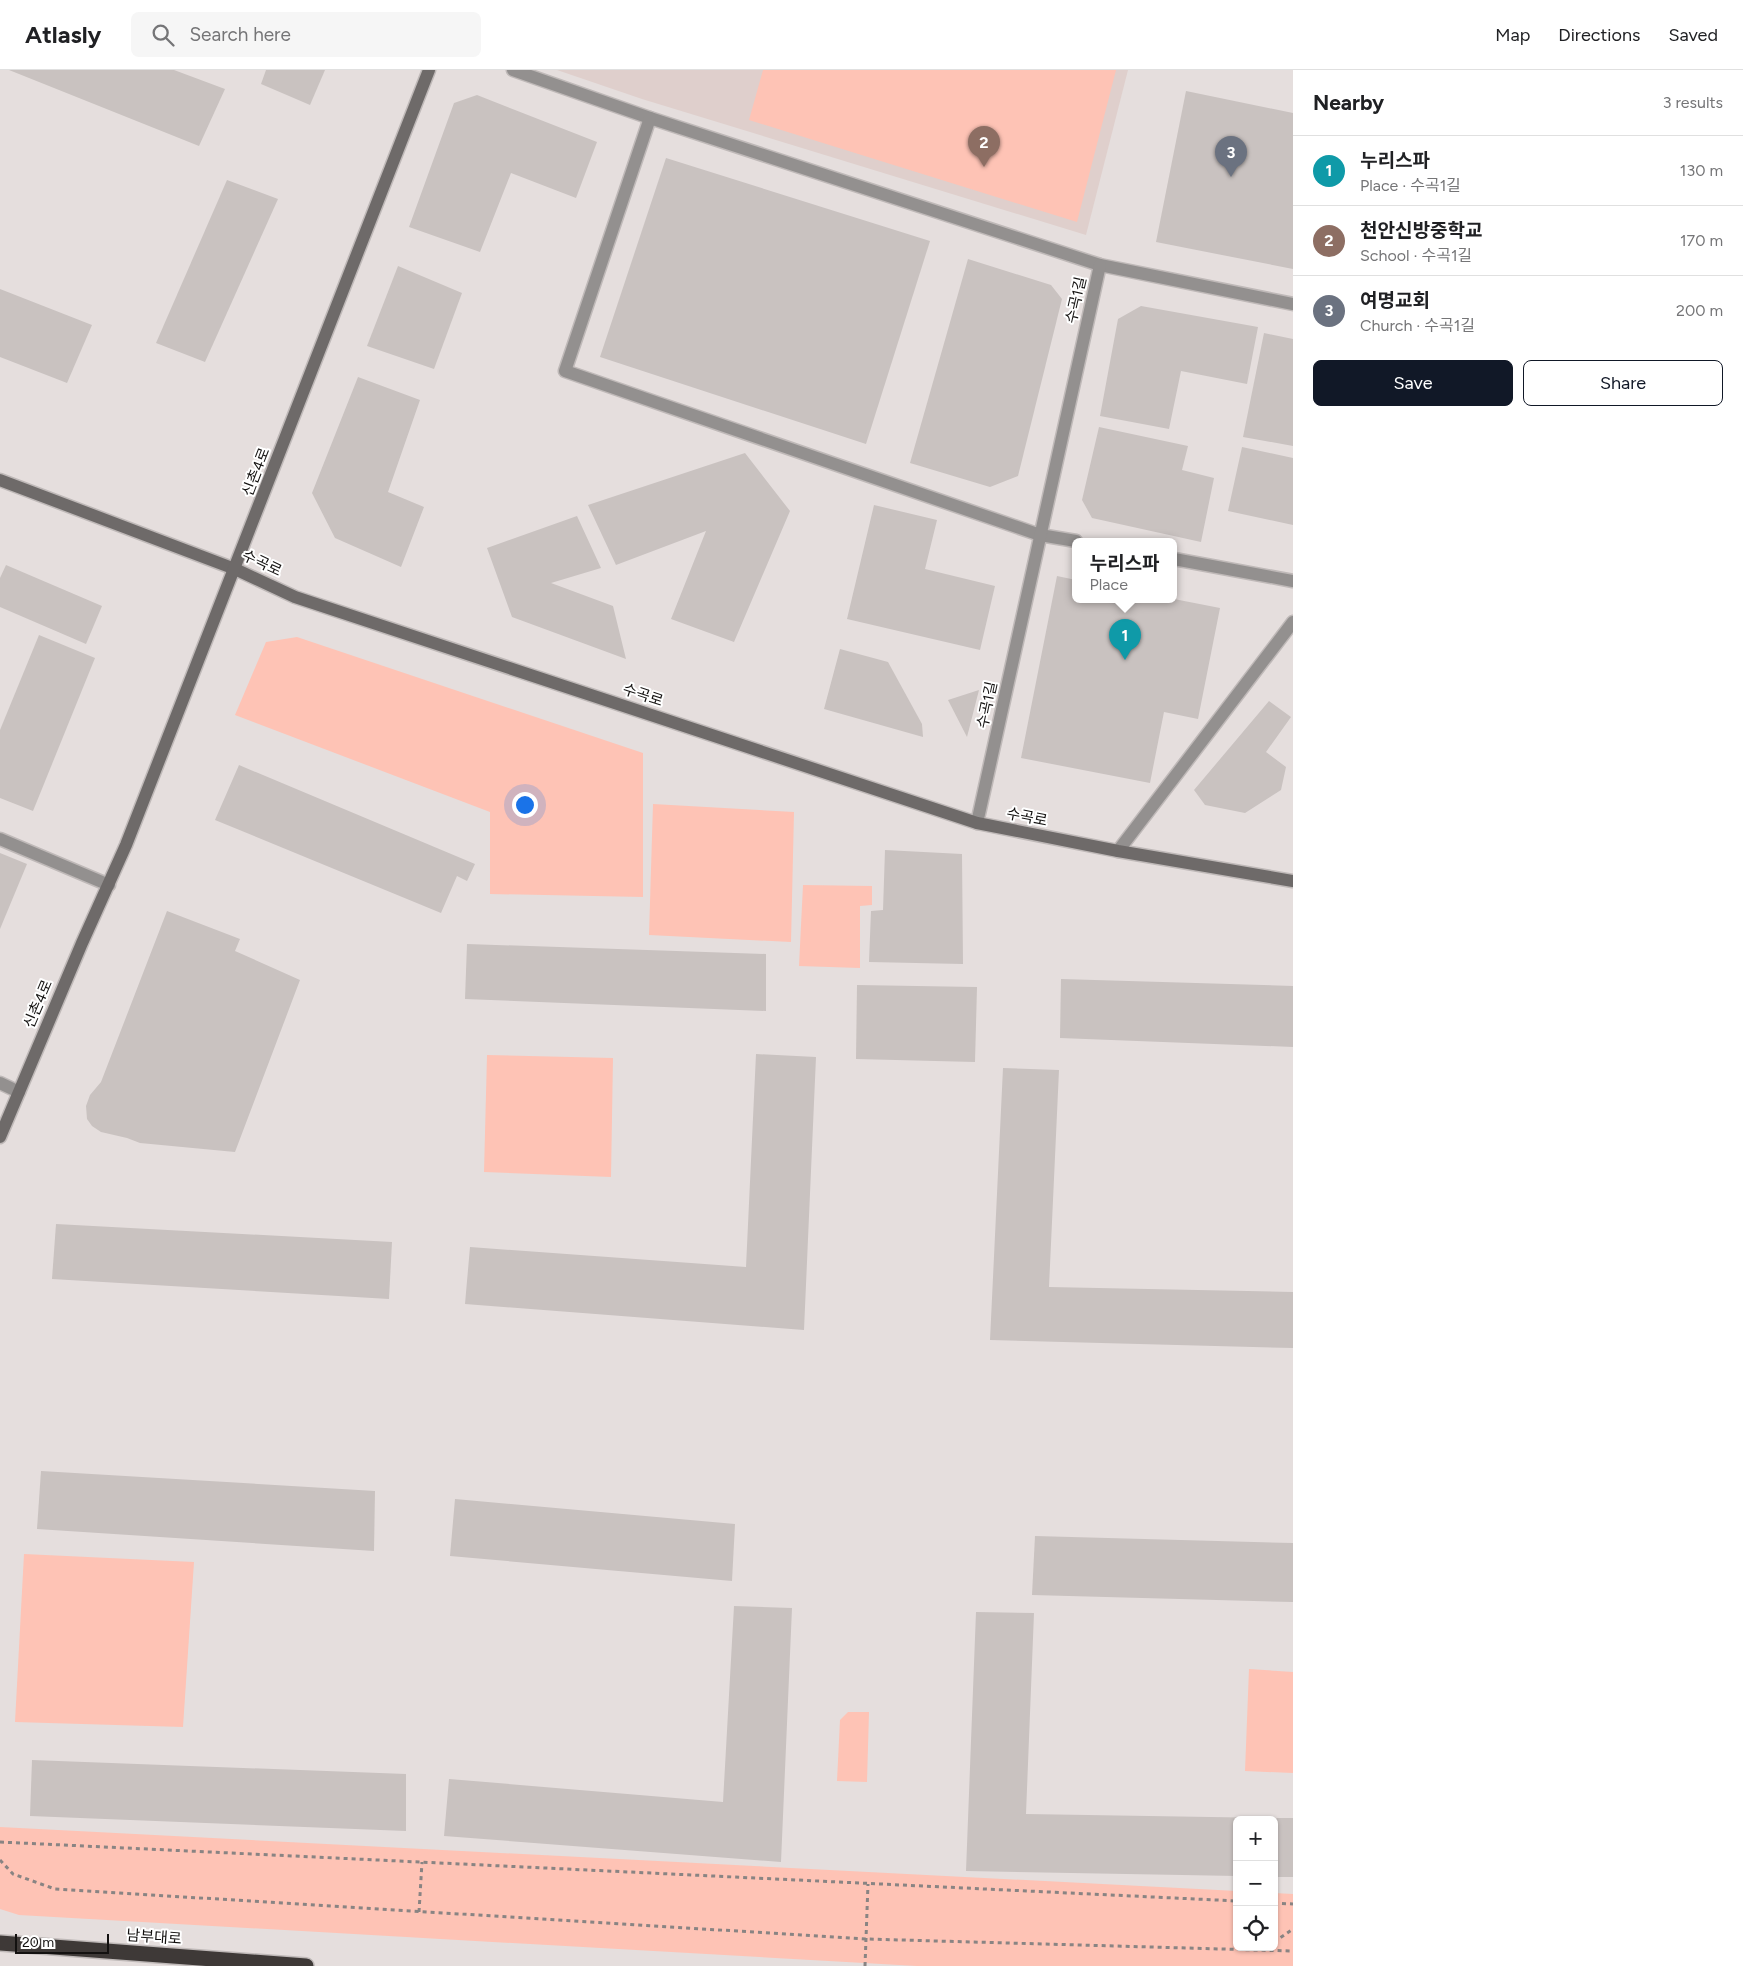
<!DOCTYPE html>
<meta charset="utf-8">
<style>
:root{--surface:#fff;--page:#f6f6f6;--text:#202124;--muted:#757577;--line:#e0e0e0;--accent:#111827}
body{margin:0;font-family:Figtree,"Noto Sans KR",sans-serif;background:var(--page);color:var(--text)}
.controls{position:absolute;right:15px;bottom:15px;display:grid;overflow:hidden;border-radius:8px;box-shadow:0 1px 4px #0004}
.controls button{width:45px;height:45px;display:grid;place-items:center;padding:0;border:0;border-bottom:1px solid var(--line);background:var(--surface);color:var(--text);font:25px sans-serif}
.scale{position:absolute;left:15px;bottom:12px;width:94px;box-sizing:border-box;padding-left:5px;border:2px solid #131110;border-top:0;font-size:14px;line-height:18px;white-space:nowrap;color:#131110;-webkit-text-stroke:4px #fff;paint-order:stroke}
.you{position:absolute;left:524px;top:734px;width:18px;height:18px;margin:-12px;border:4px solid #fff;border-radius:50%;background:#1a73e8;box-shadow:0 0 0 8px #1a73e833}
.badge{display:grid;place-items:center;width:32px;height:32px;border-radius:50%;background:var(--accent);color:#fff;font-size:16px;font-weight:700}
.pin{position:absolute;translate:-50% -41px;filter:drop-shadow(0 1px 2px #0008)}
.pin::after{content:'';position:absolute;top:26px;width:18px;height:15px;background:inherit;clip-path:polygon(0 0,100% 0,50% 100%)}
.popup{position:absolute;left:1072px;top:468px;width:105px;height:65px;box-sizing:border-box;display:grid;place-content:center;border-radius:8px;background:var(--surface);filter:drop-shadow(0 1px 4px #0005);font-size:16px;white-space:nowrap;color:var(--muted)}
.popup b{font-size:19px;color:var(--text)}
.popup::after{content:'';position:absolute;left:50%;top:100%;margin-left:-10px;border:10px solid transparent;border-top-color:var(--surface)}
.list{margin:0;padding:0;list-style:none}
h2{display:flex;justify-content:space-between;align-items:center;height:65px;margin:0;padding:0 20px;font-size:21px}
h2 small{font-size:16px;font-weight:400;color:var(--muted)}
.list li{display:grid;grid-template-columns:32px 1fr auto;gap:15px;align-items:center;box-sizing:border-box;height:70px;padding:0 20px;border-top:1px solid var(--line)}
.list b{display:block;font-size:19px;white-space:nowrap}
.list p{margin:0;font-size:16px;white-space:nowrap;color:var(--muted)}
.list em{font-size:16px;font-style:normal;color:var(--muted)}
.actions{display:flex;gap:10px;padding:15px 20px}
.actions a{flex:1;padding:11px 0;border:1px solid var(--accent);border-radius:8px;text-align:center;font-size:18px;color:var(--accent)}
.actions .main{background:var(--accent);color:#fff}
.icon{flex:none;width:28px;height:28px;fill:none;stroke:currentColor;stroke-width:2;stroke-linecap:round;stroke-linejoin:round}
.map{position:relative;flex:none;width:1293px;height:1896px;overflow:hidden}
header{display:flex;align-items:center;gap:30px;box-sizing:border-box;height:70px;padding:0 25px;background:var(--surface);border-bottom:1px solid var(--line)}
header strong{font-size:24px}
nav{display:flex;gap:28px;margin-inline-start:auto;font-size:18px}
.search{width:350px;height:45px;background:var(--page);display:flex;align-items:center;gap:12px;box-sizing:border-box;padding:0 18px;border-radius:8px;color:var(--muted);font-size:19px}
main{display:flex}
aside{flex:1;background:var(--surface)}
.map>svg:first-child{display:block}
.built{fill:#dfcfcc}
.green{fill:#fec3b5}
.building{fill:#c9c2c0}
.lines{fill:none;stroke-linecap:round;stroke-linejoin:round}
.street-casing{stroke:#bfb9b8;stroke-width:15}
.secondary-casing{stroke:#bfb9b8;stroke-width:15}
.highway-casing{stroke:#bfb9b8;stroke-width:18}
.path{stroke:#898483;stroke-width:3;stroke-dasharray:4 4;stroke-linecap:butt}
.street{stroke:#93908f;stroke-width:12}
.secondary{stroke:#6e6a69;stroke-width:12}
.highway{stroke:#3e3937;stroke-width:15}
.labels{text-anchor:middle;stroke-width:4;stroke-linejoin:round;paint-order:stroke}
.street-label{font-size:15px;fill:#131110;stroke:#fff}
</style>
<header>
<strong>Atlasly</strong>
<div class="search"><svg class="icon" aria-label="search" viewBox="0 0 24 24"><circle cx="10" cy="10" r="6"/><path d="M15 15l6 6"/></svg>Search here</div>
<nav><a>Map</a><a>Directions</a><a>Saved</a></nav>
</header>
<main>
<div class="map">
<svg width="1293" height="1896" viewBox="0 0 1293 1896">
<rect width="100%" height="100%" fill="#e5dedd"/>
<!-- built -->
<path class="built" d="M557,0H1128L1086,165L642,29Z"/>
<!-- green -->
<g class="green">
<path d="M763,0H1116L1077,152L749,50Z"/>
<path d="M297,567L643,683V827L490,824V742L235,645L266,572Z"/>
<path d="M653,734L794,742L791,872L649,865Z"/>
<path d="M803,815L872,816V835L860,836V898L799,896Z"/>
<path d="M487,985L613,988L611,1107L484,1102Z"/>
<path d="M24,1484L194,1492L183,1657L15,1652Z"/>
<path d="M1249,1599L1293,1602V1703L1245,1701Z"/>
<path d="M848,1642H869L867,1712L837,1711L840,1650Z"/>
<path d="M0,1757L1237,1821V1877H1274V1823L1293,1824V1896H917L19,1845L0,1839Z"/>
</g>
<!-- building -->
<g class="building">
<path d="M9,0H174L225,19L199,76Z"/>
<path d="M266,0H325L310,35L261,14Z"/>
<path d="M1186,21L1293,43V199L1156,172Z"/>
<path d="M477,25L597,72L576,128L511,103L480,182L409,157L454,33Z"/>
<path d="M666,88L930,171L866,374L600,287Z"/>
<path d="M227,110L278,129L205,292L156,273Z"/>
<path d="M968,189L1051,215L1062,229L1018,406L990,417L910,393Z"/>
<path d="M398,196L462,223L434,299L367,276Z"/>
<path d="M0,219L92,255L67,313L0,287Z"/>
<path d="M1141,236L1258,257L1247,314L1181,301L1169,359L1100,346L1118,249Z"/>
<path d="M1264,263L1293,269V376L1243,367Z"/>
<path d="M358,307L420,330L388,422L424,437L401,497L335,468L312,423Z"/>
<path d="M1099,357L1188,376L1182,400L1214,408L1201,472L1092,448L1082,430Z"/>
<path d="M1242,377L1293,388V455L1228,441Z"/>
<path d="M745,383L790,441L734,572L671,549L706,461L616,495L588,435Z"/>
<path d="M874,435L937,450L925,499L995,516L980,580L847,549Z"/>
<path d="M577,446L601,498L551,513L613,536L626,589L512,547L487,478Z"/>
<path d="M6,495L102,536L86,574L0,537V508Z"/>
<path d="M1057,506L1076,510V529H1174L1220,538L1198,649L1164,642L1150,713L1021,688Z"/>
<path d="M39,565L95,588L33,741L0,728V660Z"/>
<path d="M840,579L888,592L922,654L923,667L824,639Z"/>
<path d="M979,620L967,667L948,630Z"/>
<path d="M1269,631L1291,647L1266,682L1286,697L1281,720L1245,743L1205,735L1194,720Z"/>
<path d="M239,695L475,794L467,811L457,806L441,843L215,750Z"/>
<path d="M885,780L962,784L963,894L869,892L871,841L883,840Z"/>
<path d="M0,783L27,794L0,859Z"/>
<path d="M167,841L240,869L235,881L300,910L235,1082L140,1073L127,1068L101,1062L92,1056L87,1049L86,1036L90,1025L101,1012Z"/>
<path d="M467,874L766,884V941L465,929Z"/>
<path d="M1061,909L1293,916V977L1060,968Z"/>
<path d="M857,915L977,917L975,992L856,989Z"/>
<path d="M756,984L816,987L804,1260L465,1234L470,1177L746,1197Z"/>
<path d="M1003,998L1059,1000L1049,1217L1293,1222V1278L990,1270Z"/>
<path d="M56,1154L392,1172L389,1229L52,1209Z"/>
<path d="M41,1401L375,1421L374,1481L37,1459Z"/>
<path d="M455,1429L735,1454L732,1511L450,1486Z"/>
<path d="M1035,1466L1293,1473V1532L1032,1525Z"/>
<path d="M734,1536L792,1538L781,1792L444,1766L449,1709L723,1732Z"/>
<path d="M976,1542L1034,1543L1026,1744L1272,1748V1750H1237V1806L966,1801Z"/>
<path d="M32,1690L406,1704V1761L30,1746Z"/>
<rect x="1274" y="1748" width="19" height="59"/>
</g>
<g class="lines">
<!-- street casing -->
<g class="street-casing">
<g id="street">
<path d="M513,0L650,48L1100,195L1293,234"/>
<path d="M650,48L565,301L1040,465L1076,471"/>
<path d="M1174,489L1293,511"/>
<path d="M977,753L1100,195"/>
<path d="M0,769L109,815"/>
<path d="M1118,781L1293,552"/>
<path d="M0,1013L19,1022"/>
</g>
</g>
<!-- secondary casing -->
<g class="secondary-casing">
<g id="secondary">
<path d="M0,410L235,499L295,527L977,753L1118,781L1293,811"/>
<path d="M0,1067L82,873L126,775L429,0"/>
</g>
</g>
<!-- highway casing -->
<g class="highway-casing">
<path id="highway" d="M0,1873L306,1896"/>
</g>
<!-- path -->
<g class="path">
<path d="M0,1772L1237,1831"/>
<path d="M0,1790L13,1804L55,1819L866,1869L1293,1881"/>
<path d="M1274,1833L1293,1834"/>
<path d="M419,1842L422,1792"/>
<path d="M1274,1872L1293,1859"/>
<path d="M865,1896L868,1814"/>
</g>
<!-- street -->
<use href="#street" class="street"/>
<!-- secondary -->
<use href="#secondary" class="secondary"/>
<!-- highway -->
<use href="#highway" class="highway"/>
</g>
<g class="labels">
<!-- street labels -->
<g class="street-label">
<text transform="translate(1076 230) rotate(-77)" y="5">수곡1길</text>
<text transform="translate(256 402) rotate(-69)" y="5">신촌4로</text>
<text transform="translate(262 493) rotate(25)" y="5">수곡로</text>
<text transform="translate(643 625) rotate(18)" y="5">수곡로</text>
<text transform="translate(987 635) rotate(-78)" y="5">수곡1길</text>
<text transform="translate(1027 747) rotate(11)" y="5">수곡로</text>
<text transform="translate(38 934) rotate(-67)" y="5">신촌4로</text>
<text transform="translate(154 1867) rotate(4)" y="5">남부대로</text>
</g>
</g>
</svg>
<div class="controls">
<button>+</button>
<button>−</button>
<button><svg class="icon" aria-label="locate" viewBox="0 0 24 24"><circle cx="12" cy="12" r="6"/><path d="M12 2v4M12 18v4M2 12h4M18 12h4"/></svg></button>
</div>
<div class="scale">20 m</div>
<div class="you"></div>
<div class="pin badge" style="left:1125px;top:590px;background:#0f9aa8">1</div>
<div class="popup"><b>누리스파</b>Place</div>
<div class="pin badge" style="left:984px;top:97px;background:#8d6e63">2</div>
<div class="pin badge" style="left:1231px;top:107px;background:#6b7280">3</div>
</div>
<aside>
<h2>Nearby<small>3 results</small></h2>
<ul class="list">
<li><span class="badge" style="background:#0f9aa8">1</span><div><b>누리스파</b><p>Place · 수곡1길</p></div><em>130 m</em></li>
<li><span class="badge" style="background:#8d6e63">2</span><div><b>천안신방중학교</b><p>School · 수곡1길</p></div><em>170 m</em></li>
<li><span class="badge" style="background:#6b7280">3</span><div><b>여명교회</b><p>Church · 수곡1길</p></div><em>200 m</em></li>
</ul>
<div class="actions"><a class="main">Save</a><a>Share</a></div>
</aside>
</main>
